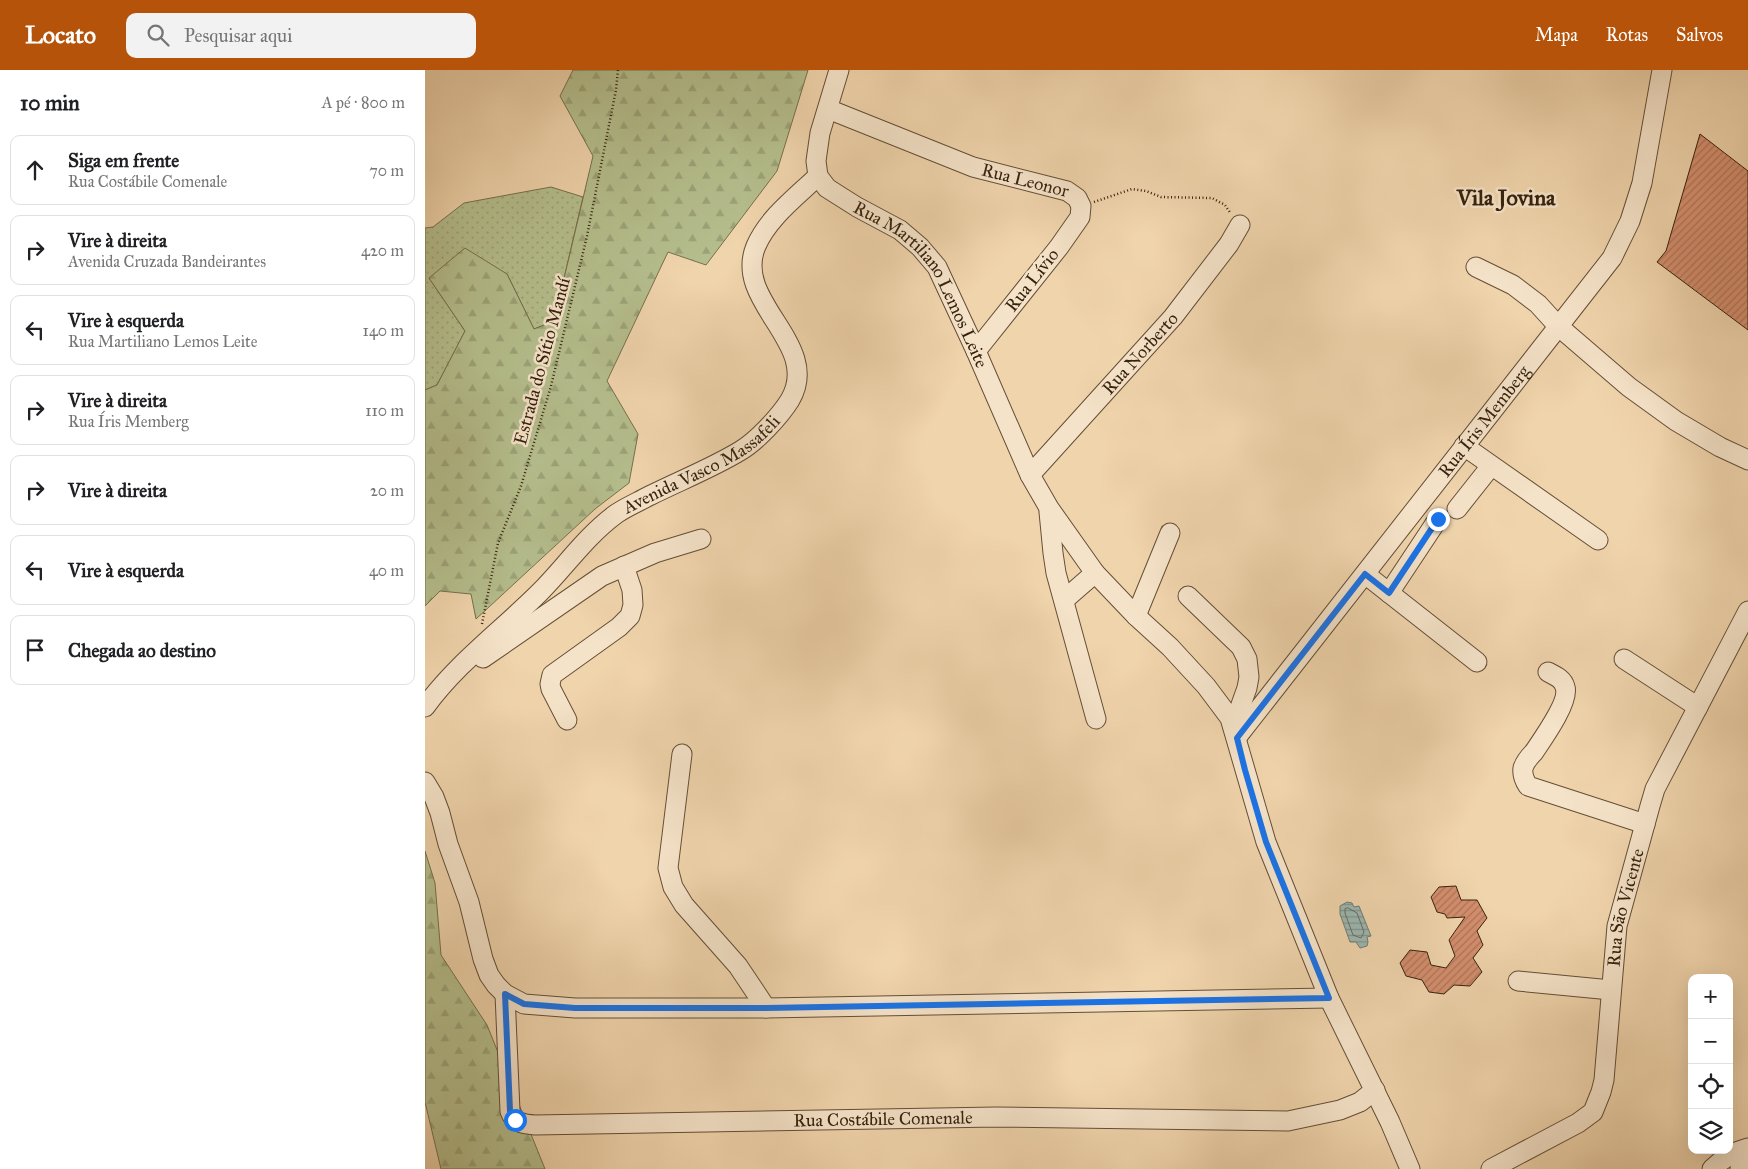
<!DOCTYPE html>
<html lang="pt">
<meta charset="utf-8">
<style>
:root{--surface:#fff;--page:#f2f2f2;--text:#202124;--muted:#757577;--line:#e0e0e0;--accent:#b45309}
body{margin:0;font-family:"IM FELL Great Primer",serif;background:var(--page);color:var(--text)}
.controls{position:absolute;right:15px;bottom:15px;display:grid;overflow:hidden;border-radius:10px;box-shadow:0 5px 20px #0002}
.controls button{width:45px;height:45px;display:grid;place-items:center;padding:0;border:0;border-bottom:1px solid var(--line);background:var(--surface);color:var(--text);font:25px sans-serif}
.stop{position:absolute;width:15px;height:15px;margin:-11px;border:4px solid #1a73e8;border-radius:50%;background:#fff}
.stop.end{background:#1a73e8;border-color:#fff;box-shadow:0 1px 5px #0008}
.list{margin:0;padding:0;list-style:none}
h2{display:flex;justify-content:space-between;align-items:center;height:65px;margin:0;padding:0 20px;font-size:21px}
h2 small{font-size:16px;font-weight:400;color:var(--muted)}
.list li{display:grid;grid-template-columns:32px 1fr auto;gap:15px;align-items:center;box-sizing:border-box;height:70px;margin:0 10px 10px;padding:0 10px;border:1px solid var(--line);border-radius:10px}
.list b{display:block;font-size:19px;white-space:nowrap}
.list p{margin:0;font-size:16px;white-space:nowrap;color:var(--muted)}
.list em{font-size:16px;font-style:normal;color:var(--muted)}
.icon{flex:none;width:28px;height:28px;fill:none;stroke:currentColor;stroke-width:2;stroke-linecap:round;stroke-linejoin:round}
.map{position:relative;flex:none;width:1323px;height:1099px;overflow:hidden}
header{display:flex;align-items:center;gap:30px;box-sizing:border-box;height:70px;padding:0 25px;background:var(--accent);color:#fff}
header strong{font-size:24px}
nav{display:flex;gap:28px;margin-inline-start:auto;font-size:18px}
.search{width:350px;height:45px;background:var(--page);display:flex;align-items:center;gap:12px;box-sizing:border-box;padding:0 18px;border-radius:10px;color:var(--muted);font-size:19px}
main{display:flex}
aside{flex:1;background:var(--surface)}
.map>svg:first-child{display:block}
.grass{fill:url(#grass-dots);stroke:#76704e}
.forest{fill:url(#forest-firs);stroke:#76704e}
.water{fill:url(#water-rules);stroke:#737b70}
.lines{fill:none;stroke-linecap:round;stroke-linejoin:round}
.shore{stroke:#696c60;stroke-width:1}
.building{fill:url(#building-hatch);stroke:#36220e}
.minor-casing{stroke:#644e36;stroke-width:21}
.path{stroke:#36220e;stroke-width:2.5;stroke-dasharray:1 2.5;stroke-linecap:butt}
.minor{stroke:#f5e3c9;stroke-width:19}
.route{stroke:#1a73e8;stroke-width:6}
.labels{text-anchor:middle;stroke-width:5;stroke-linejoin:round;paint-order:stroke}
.street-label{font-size:18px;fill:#36220e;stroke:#f5e3c9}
.district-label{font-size:22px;font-weight:bold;fill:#36220e;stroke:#f5e3c9}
</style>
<header>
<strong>Locato</strong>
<div class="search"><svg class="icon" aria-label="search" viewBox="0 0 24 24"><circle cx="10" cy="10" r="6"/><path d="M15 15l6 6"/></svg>Pesquisar aqui</div>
<nav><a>Mapa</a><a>Rotas</a><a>Salvos</a></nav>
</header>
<main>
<aside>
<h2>10 min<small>A pé · 800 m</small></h2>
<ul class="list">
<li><svg class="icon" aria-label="ahead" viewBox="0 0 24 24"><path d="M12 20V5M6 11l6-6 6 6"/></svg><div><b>Siga em frente</b><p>Rua Costábile Comenale</p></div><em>70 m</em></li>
<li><svg class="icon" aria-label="right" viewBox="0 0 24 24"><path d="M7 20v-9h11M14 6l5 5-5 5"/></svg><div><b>Vire à direita</b><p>Avenida Cruzada Bandeirantes</p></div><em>420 m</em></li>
<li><svg class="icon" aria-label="left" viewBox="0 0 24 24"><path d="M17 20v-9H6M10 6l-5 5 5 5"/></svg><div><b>Vire à esquerda</b><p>Rua Martiliano Lemos Leite</p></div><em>140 m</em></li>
<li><svg class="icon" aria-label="right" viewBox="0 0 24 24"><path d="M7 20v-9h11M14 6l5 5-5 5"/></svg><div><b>Vire à direita</b><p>Rua Íris Memberg</p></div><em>110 m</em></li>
<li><svg class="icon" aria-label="right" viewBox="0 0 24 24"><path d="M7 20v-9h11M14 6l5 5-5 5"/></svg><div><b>Vire à direita</b></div><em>20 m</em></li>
<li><svg class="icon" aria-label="left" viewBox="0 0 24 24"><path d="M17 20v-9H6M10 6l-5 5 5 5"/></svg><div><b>Vire à esquerda</b></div><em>40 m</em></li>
<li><svg class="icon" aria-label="arrive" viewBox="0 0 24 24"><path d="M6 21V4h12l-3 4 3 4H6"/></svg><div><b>Chegada ao destino</b></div></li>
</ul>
</aside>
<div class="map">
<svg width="1323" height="1099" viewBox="0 0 1323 1099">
<defs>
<pattern id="grass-dots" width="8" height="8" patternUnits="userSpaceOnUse" patternTransform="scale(1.25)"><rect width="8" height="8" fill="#b5be8d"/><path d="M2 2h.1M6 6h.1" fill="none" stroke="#9ca378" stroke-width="1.8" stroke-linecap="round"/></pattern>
<pattern id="forest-firs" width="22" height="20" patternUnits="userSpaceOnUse" patternTransform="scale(1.25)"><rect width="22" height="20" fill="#b5be8d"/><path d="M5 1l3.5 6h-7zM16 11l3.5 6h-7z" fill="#9ca378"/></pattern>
<pattern id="water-rules" width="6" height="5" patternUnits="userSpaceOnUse" patternTransform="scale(1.25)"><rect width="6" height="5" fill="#9cb7b2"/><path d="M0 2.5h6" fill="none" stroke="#80948f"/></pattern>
<pattern id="building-hatch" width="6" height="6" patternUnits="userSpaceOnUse" patternTransform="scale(1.25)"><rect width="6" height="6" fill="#d48e6e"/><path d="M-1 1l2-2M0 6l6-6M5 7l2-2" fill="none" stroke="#ad7459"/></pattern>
</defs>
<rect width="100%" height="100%" fill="#f0d4ac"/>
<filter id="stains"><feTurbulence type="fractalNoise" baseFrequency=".004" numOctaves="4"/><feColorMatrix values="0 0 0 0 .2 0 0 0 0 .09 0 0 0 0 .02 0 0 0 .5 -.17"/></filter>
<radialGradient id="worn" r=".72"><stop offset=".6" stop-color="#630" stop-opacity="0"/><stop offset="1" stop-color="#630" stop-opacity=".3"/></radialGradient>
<!-- grass -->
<path class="grass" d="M126,117L158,127L129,251L109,259L82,204L4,208L40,261L12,315L0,320V158L8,157L39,133Z"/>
<!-- forest -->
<g class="forest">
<path d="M148,0H383L352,101L281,195L243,182L182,311L213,364L204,413L170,439L51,549L46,524L15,521L0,536V320L12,315L40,261L4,208L40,178L82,204L109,259L129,251L168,86L135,26Z"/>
<path d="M0,781L10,813L16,885L62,955L120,1099H16L0,1032Z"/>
</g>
<!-- water -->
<path class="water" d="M922,832L927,833L929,837L934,836L946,866L942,867L943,872L942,876L935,878L931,872H925L915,844V836Z"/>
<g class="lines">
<!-- shore -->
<path class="shore" d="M923,838L932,843L939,862L936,868L928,865L920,843V839Z"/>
</g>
<!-- building -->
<g class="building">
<path d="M1275,64L1323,101V260L1232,192L1241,181Z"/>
<path d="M1031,816L1036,830H1052L1062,848L1052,861L1058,875L1048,888L1057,902L1045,916L1029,915L1019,924L1004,922L997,910L981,906L975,893L985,880L1002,882L1006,895L1021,898L1030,886L1024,870L1040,847L1022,848L1020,844L1012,842L1006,827L1014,817Z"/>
</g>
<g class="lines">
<!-- minor casing -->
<g class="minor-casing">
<g id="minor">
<path id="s1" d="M414,0L395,63L391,91L393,106L402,118L432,137L475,160L495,177L512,197L551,281L605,405L624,438L670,503L711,546L745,577L781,616L805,648L841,772L904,928L965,1052L985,1099"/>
<path id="s2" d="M403,39L548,97L642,121L652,128L656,136L655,147L634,177L551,281"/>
<path d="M1051,197L1088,215L1113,234L1133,256L1204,317L1251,351L1295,377L1323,390"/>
<path d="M1039,376L1173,470"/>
<path id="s3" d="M605,405L748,247L804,174L815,155"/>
<path d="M1032,439L1066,396"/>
<path d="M624,442L628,483L631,503L671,649"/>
<path d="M940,504L1052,592"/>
<path d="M964,523L1013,449"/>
<path d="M763,526L816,577L822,589L824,607L822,618L808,657"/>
<path d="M639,530L670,503"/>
<path d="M711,546L745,463"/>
<path d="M58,588L177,506L230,483L276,469"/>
<path d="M1199,589L1273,637"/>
<path d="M1123,602C1131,606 1138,609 1140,617C1145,631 1117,670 1109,682C1105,686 1100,692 1098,698C1097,705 1099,710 1103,716L1220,754"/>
<path id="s4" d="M0,637C32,593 76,561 115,522C140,497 161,466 191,444C201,437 213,432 224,426C254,411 287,398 315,381C332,371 355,346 365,330C398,274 307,232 331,176C343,148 371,127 393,106"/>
<path d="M142,650L126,619L125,614L127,605L194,557L205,546L208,535L207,520L199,496"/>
<path id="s5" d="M812,667L1187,188L1205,151L1217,113L1237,0"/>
<path d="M257,684L243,798L248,817L259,835L313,896L341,938"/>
<path d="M0,712L9,727L15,743L23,774L44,832L58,889L64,905L71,915L80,924L99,934L150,938H341L904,928"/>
<path d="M1093,911L1186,920"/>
<path id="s6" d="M80,924L85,1041C89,1053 98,1054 110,1055L571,1047L863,1051L915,1040L935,1032L950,1020"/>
<path id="s7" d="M1066,1099L1153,1053L1168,1042L1176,1022L1179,1010L1192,856L1225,736L1230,719L1323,541"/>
<path d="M1287,1099C1298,1088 1308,1082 1323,1078"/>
<path d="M1315,1099L1319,1084L1323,1079"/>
</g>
</g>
<!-- path -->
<g class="path">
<path d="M669,132L707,119L721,121L736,127L787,128L800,135L806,144"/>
<path d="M57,554L73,473L96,416L126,316L162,166L191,20L193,0"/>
</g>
<!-- minor -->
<use href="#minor" class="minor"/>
</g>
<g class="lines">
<!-- route -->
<path class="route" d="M90,1050L85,1041L80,924L99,934L150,938H341L904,928L841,772L820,700L812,668L940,504L964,523L1013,449"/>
</g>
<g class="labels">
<!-- street labels -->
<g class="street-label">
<text dy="6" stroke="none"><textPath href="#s2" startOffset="210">Rua Leonor</textPath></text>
<text transform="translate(607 210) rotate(-52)" y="6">Rua Lívio</text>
<text dy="6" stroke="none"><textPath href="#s1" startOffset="264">Rua Martiliano Lemos Leite</textPath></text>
<text dy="6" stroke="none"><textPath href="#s3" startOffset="164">Rua Norberto</textPath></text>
<text transform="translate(117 291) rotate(-75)" y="6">Estrada do Sítio Mandí</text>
<text dy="6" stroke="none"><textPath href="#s5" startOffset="401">Rua Íris Memberg</textPath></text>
<text dy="6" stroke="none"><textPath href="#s4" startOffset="371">Avenida Vasco Massafeli</textPath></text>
<text dy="6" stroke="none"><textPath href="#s7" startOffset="325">Rua São Vicente</textPath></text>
<text dy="6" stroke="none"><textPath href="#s6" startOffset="496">Rua Costábile Comenale</textPath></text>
</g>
<!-- district labels -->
<g class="district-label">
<text x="1081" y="135">Vila Jovina</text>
</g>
</g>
<rect width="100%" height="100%" filter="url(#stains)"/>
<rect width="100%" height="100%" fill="url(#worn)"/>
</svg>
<div class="controls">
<button>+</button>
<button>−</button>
<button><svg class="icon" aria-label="locate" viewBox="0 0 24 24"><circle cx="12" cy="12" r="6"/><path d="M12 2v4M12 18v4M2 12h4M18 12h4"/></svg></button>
<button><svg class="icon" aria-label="layers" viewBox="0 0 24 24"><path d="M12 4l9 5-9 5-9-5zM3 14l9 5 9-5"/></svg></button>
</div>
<div class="stop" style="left:90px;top:1050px"></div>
<div class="stop end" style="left:1013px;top:449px"></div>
</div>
</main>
